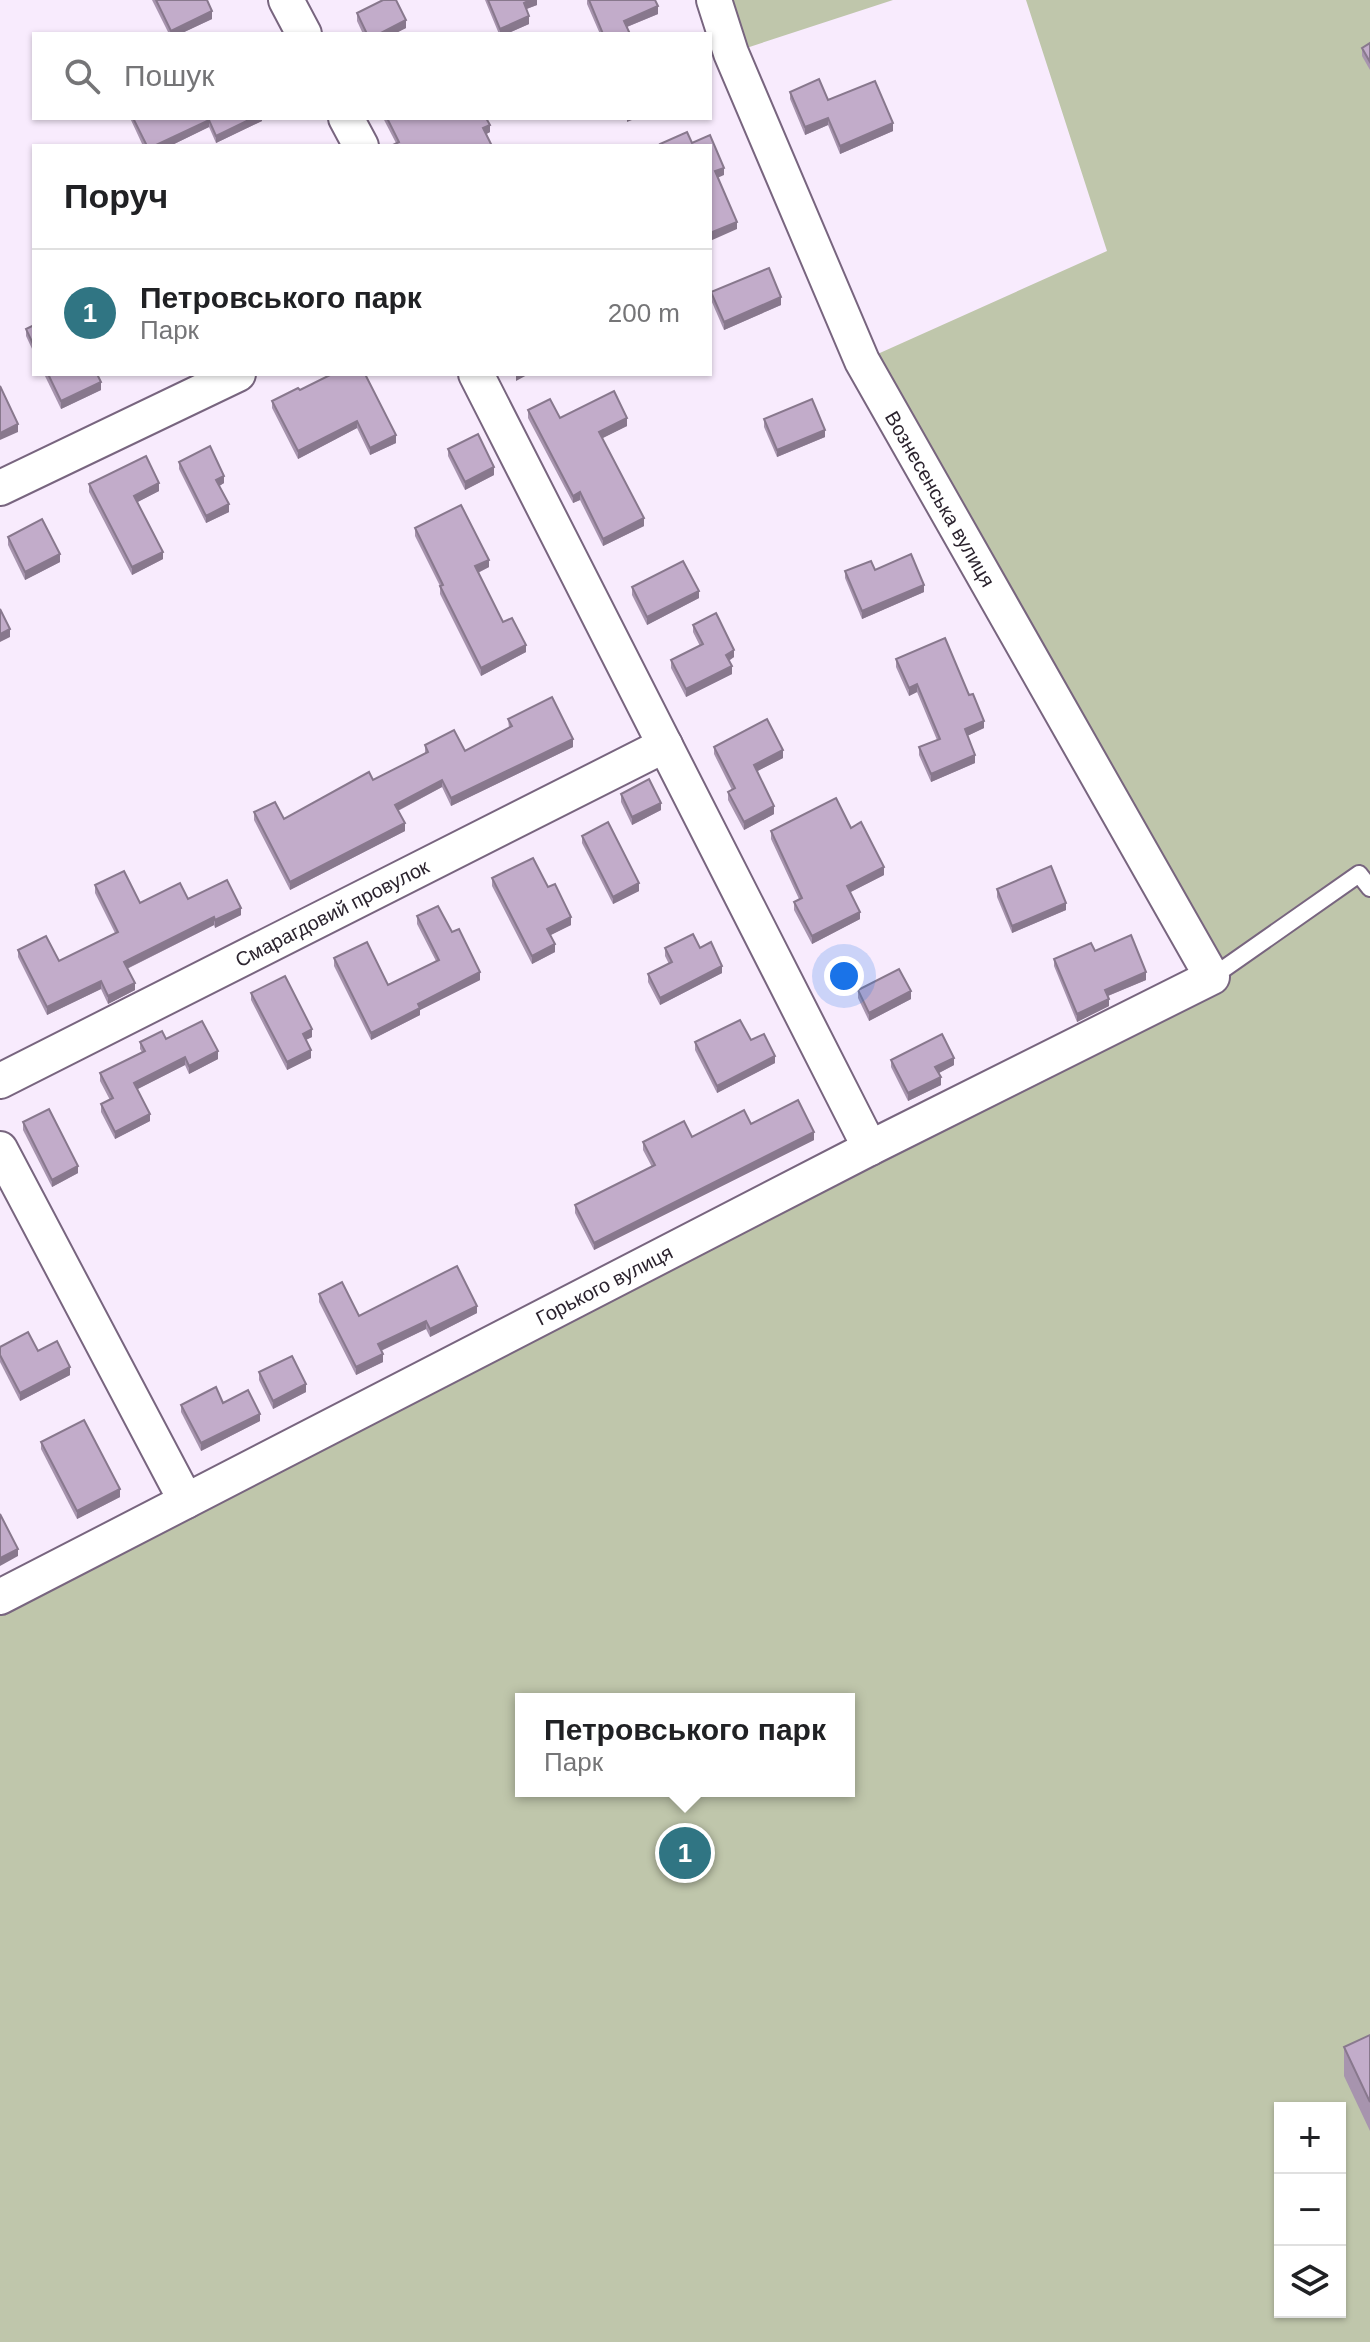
<!DOCTYPE html>
<html lang="uk">
<meta charset="utf-8">
<style>
:root{--surface:#fff;--page:#f2f2f2;--text:#202124;--muted:#757577;--line:#e0e0e0;--accent:#307583}
body{margin:0;font-family:Helvetica,sans-serif;background:var(--page);color:var(--text)}
.controls{position:absolute;right:24px;bottom:24px;display:grid;overflow:hidden;border-radius:0px;box-shadow:0 2px 6px #0004}
.controls button{width:72px;height:72px;display:grid;place-items:center;padding:0;border:0;border-bottom:2px solid var(--line);background:var(--surface);color:var(--text);font:40px sans-serif}
.you{position:absolute;left:844px;top:976px;width:28px;height:28px;margin:-20px;border:6px solid #fff;border-radius:50%;background:#1a73e8;box-shadow:0 0 0 12px #1a73e833}
.badge{display:grid;place-items:center;width:52px;height:52px;border-radius:50%;background:var(--accent);color:#fff;font-size:26px;font-weight:700}
.pin{position:absolute;translate:-50% -50%;border:4px solid #fff;box-shadow:0 2px 8px #0006}
.popup{position:absolute;left:515px;top:1693px;width:340px;height:104px;box-sizing:border-box;display:grid;place-content:center;border-radius:0px;background:var(--surface);filter:drop-shadow(0 2px 6px #0005);font-size:26px;white-space:nowrap;color:var(--muted)}
.popup b{font-size:30px;color:var(--text)}
.popup::after{content:'';position:absolute;left:50%;top:100%;margin-left:-16px;border:16px solid transparent;border-top-color:var(--surface)}
.list{margin:0;padding:0;list-style:none}
h2{display:flex;justify-content:space-between;align-items:center;height:104px;margin:0;padding:0 32px;font-size:34px}
h2 small{font-size:26px;font-weight:400;color:var(--muted)}
.list li{display:grid;grid-template-columns:52px 1fr auto;gap:24px;align-items:center;box-sizing:border-box;height:128px;padding:0 32px;border-top:2px solid var(--line)}
.list b{display:block;font-size:30px;white-space:nowrap}
.list p{margin:0;font-size:26px;white-space:nowrap;color:var(--muted)}
.list em{font-size:26px;font-style:normal;color:var(--muted)}
.icon{flex:none;width:44px;height:44px;fill:none;stroke:currentColor;stroke-width:2;stroke-linecap:round;stroke-linejoin:round}
.map{position:relative;flex:none;width:1370px;height:2342px;overflow:hidden}
.search{position:absolute;background:var(--surface);box-shadow:0 2px 6px #0004;left:32px;top:32px;width:680px;height:88px;display:flex;align-items:center;gap:20px;box-sizing:border-box;padding:0 28px;border-radius:0px;color:var(--muted);font-size:30px}
.panel{position:absolute;background:var(--surface);box-shadow:0 2px 6px #0004;left:32px;top:144px;width:680px;height:232px;border-radius:0px}
.map>svg:first-child{display:block}
.green{fill:#bfc6ab;fill-rule:evenodd}
.lines{fill:none;stroke-linecap:round;stroke-linejoin:round}
.service-casing{stroke:#78657f;stroke-width:20}
.minor-casing{stroke:#78657f;stroke-width:38}
.service{stroke:#fff;stroke-width:16}
.minor{stroke:#fff;stroke-width:34}
.wall{fill:#a794ae}
.shaded-wall{fill:#88788d}
.building{fill:#c2acca;stroke:#88788d;stroke-width:2}
.labels{text-anchor:middle;stroke-width:7;stroke-linejoin:round;paint-order:stroke}
.street-label{font-size:20px;fill:#2b232e;stroke:#fff}
</style>
<div class="map">
<svg width="1370" height="2342" viewBox="0 0 1370 2342">
<rect width="100%" height="100%" fill="#f8ebfd"/>
<!-- green -->
<g class="green">
<path d="M714,0H893L731,53Z"/>
<path d="M1026,0H1370V2342H0V1597L1211,977L862,361L1107,251ZM521,1699H849V1791H521ZM1280,2108H1340V2312H1280Z"/>
</g>
<g class="lines">
<!-- service casing -->
<g class="service-casing">
<path id="service" d="M1212,977L1359,874L1370,888"/>
</g>
<!-- minor casing -->
<g class="minor-casing">
<g id="minor">
<path d="M286,0L304,34"/>
<path d="M346,118L361,146"/>
<path d="M476,374L870,1148"/>
<path d="M0,488L238,374"/>
<path id="s1" d="M0,1081L665,745"/>
<path d="M0,1149L186,1501"/>
<path id="s2" d="M0,1597L870,1148L1212,977L862,361L731,53L714,0"/>
</g>
</g>
<!-- service -->
<use href="#service" class="service"/>
<!-- minor -->
<use href="#minor" class="minor"/>
</g>
<!-- wall -->
<g class="wall">
<path d="M152,0H207L212,19L180,34H169Z"/>
<path d="M485,0H537V5L526,9L529,24L506,34H499Z"/>
<path d="M587,0H655L658,14L627,27L630,34H600L587,4Z"/>
<path d="M357,13L406,28L394,34H363L357,21Z"/>
<path d="M1370,43V70L1362,56V48Z"/>
<path d="M790,92L828,100L893,131L840,154L828,125L805,135L790,99Z"/>
<path d="M130,118H262V121L216,143L209,127L170,146H143Z"/>
<path d="M383,118H486L490,132L486,134L396,143Z"/>
<path d="M711,292L781,305L724,330L711,300Z"/>
<path d="M34,325V353L26,336V329Z"/>
<path d="M44,374H97L101,390L61,409Z"/>
<path d="M300,390L396,443L370,455L357,428L298,459L272,408V401Z"/>
<path d="M528,410L560,418L627,426L602,438L644,526L603,546L580,500L573,503L528,418Z"/>
<path d="M764,419L825,437L777,457L764,427Z"/>
<path d="M448,449L494,475L465,490L448,456Z"/>
<path d="M179,462L224,483L219,486L229,512L206,523L179,469Z"/>
<path d="M89,484L159,491L137,502L163,559L132,575L89,492Z"/>
<path d="M415,528L489,567L478,573L503,622L526,652L481,676L440,594V586L415,536Z"/>
<path d="M8,537L60,562L25,580L8,545Z"/>
<path d="M875,570L924,592L862,619L845,578V571Z"/>
<path d="M632,587L699,598L647,625L632,595Z"/>
<path d="M693,625L734,657L729,661L732,674L686,697L671,668V660L700,646L693,632Z"/>
<path d="M896,659L984,728L967,736L975,763L931,782L919,755V747L937,740L917,692L909,696L896,667Z"/>
<path d="M508,719L573,747L451,806L442,787L398,811L405,831L290,890L254,820V812L284,819L373,780L425,753V745L465,751L509,728Z"/>
<path d="M714,747L783,758L757,771L774,814L744,830L728,800V792L732,790L714,754Z"/>
<path d="M621,794L661,810L632,825L621,802Z"/>
<path d="M851,828L884,875L850,892L860,919L812,944L794,910V902L799,899L771,839V831Z"/>
<path d="M582,836L639,891L613,904L582,843Z"/>
<path d="M492,878L548,887L571,925L550,935L555,952L532,964L492,886Z"/>
<path d="M95,885L140,903L188,899L241,915L215,928L214,925L127,969L135,990L108,1004L101,989L47,1015L18,957V950L59,961L115,933L95,893Z"/>
<path d="M997,889L1066,910L1012,933L997,897Z"/>
<path d="M417,916L452,932L480,980L420,1010V1015L371,1040L334,966V958L388,985L436,961L417,924Z"/>
<path d="M665,948L722,973L660,1005L648,982V974L669,964L665,956Z"/>
<path d="M1095,951L1146,980L1108,996L1109,1006L1077,1022L1054,966V959Z"/>
<path d="M858,990L911,999L869,1021L858,998Z"/>
<path d="M251,993L312,1037L306,1040L311,1058L287,1070L251,1000Z"/>
<path d="M166,1039L218,1059L189,1074L185,1065L137,1089L150,1121L115,1139L101,1112V1104L110,1100L100,1081V1073L142,1052L140,1049V1042Z"/>
<path d="M751,1040L775,1063L717,1093L695,1050V1042Z"/>
<path d="M891,1060L954,1065L939,1073L941,1085L908,1101L891,1067Z"/>
<path d="M23,1122L78,1173L52,1187L23,1130Z"/>
<path d="M751,1124L814,1140L594,1250L575,1213V1205L652,1167L643,1150V1142L692,1137Z"/>
<path d="M319,1294L359,1316L477,1313L430,1337L426,1329L381,1351L383,1362L356,1375L319,1302Z"/>
<path d="M0,1347L38,1351L70,1375L20,1401L0,1362Z"/>
<path d="M259,1372L306,1392L273,1409L259,1380Z"/>
<path d="M223,1403L260,1421L201,1451L181,1412V1405Z"/>
<path d="M41,1442L120,1497L77,1519L41,1449Z"/>
<path d="M1370,2035V2131L1344,2076V2047Z"/>
</g>
<!-- shaded-wall -->
<g class="shaded-wall">
<path d="M530,0H537V5L524,10V3Z"/>
<path d="M658,6V14L624,28V21Z"/>
<path d="M212,11V19L180,34H171V31Z"/>
<path d="M529,16V24L506,34H500V29Z"/>
<path d="M406,20V28L394,34H379Z"/>
<path d="M253,118H262V121L216,143V136Z"/>
<path d="M627,118H637L627,122Z"/>
<path d="M828,118V125L805,135V127Z"/>
<path d="M209,120V127L170,146H154Z"/>
<path d="M893,123V131L840,154V146Z"/>
<path d="M490,125V132L483,136V128Z"/>
<path d="M724,168V175L715,179V171Z"/>
<path d="M737,222V229L710,241V233Z"/>
<path d="M781,297V305L724,330V322Z"/>
<path d="M516,374H529L516,381Z"/>
<path d="M101,382V390L61,409V401Z"/>
<path d="M627,418V426L599,440V432Z"/>
<path d="M357,421V428L298,459V451Z"/>
<path d="M18,424V432L0,440V433Z"/>
<path d="M825,430V437L777,457V450Z"/>
<path d="M396,435V443L370,455V448Z"/>
<path d="M494,467V475L465,490V482Z"/>
<path d="M224,476V483L216,488V480Z"/>
<path d="M159,483V491L134,504V496Z"/>
<path d="M580,492V500L573,503V496Z"/>
<path d="M229,504V512L206,523V516Z"/>
<path d="M644,518V526L603,546V539Z"/>
<path d="M163,552V559L132,575V567Z"/>
<path d="M60,554V562L25,580V572Z"/>
<path d="M489,560V567L475,574V566Z"/>
<path d="M924,585V592L862,619V611Z"/>
<path d="M699,591V598L647,625V617Z"/>
<path d="M10,629V637L0,642V634Z"/>
<path d="M526,645V652L481,676V668Z"/>
<path d="M734,650V657L726,662V655Z"/>
<path d="M732,666V674L686,697V689Z"/>
<path d="M917,684V692L909,696V688Z"/>
<path d="M984,721V728L965,737V729Z"/>
<path d="M573,739V747L451,806V798Z"/>
<path d="M783,750V758L754,773V765Z"/>
<path d="M975,755V763L931,782V774Z"/>
<path d="M442,780V787L395,812V805Z"/>
<path d="M661,803V810L632,825V817Z"/>
<path d="M774,806V814L744,830V822Z"/>
<path d="M405,823V831L290,890V882Z"/>
<path d="M884,867V875L847,894V886Z"/>
<path d="M639,883V891L613,904V897Z"/>
<path d="M1066,903V910L1012,933V926Z"/>
<path d="M241,908V915L215,928V920Z"/>
<path d="M860,912V919L812,944V936Z"/>
<path d="M214,917V925L124,970V962Z"/>
<path d="M571,917V925L547,937V929Z"/>
<path d="M555,944V952L532,964V956Z"/>
<path d="M722,966V973L660,1005V998Z"/>
<path d="M480,972V980L420,1010V1015L371,1040V1033L418,1004Z"/>
<path d="M1146,972V980L1105,997V990Z"/>
<path d="M101,981V989L47,1015V1007Z"/>
<path d="M135,983V990L108,1004V996Z"/>
<path d="M911,991V999L869,1021V1013Z"/>
<path d="M1109,999V1006L1077,1022V1014Z"/>
<path d="M312,1029V1037L303,1041V1034Z"/>
<path d="M311,1050V1058L287,1070V1062Z"/>
<path d="M218,1051V1059L189,1074V1066Z"/>
<path d="M775,1056V1063L717,1093V1086Z"/>
<path d="M185,1057V1065L134,1091V1083Z"/>
<path d="M954,1058V1065L935,1075V1067Z"/>
<path d="M941,1077V1085L908,1101V1093Z"/>
<path d="M150,1114V1121L115,1139V1132Z"/>
<path d="M814,1132V1140L594,1250V1243Z"/>
<path d="M78,1166V1173L52,1187V1180Z"/>
<path d="M477,1306V1313L430,1337V1329Z"/>
<path d="M426,1321V1329L378,1352V1344Z"/>
<path d="M383,1354V1362L356,1375V1367Z"/>
<path d="M70,1367V1375L20,1401V1393Z"/>
<path d="M306,1384V1392L273,1409V1401Z"/>
<path d="M260,1414V1421L201,1451V1443Z"/>
<path d="M120,1489V1497L77,1519V1511Z"/>
<path d="M18,1549V1556L0,1566V1558Z"/>
</g>
<!-- building -->
<g class="building">
<path d="M156,0H207L212,11L171,31Z"/>
<path d="M383,0H396L406,20L379,34H367L357,13Z"/>
<path d="M488,0H530L524,3L529,16L500,29Z"/>
<path d="M589,0H655L658,6L624,21L630,34H603Z"/>
<path d="M1370,43V62L1362,48Z"/>
<path d="M819,79L828,100L875,81L893,123L840,146L828,118L805,127L790,92Z"/>
<path d="M133,118H253L216,136L209,120L154,146H147Z"/>
<path d="M387,118H486L490,125L483,128L492,146H391L399,142Z"/>
<path d="M687,132L692,143L710,135L724,168L715,171L737,222L710,233V146H661L660,144Z"/>
<path d="M769,268L781,297L724,322L711,292Z"/>
<path d="M34,325V346L26,329Z"/>
<path d="M48,374H97L101,382L61,401Z"/>
<path d="M332,374H365L396,435L370,448L357,421L298,451L272,401L298,388L300,390Z"/>
<path d="M0,386L18,424L0,433Z"/>
<path d="M614,391L627,418L599,432L644,518L603,539L580,492L573,496L528,410L550,399L560,418Z"/>
<path d="M812,399L825,430L777,450L764,419Z"/>
<path d="M478,434L494,467L465,482L448,449Z"/>
<path d="M210,446L224,476L216,480L229,504L206,516L179,462Z"/>
<path d="M146,456L159,483L134,496L163,552L132,567L89,484Z"/>
<path d="M461,505L489,560L475,566L503,622L512,618L526,645L481,668L440,586L443,585L415,528Z"/>
<path d="M42,519L60,554L25,572L8,537Z"/>
<path d="M911,554L924,585L862,611L845,571L871,561L875,570Z"/>
<path d="M683,561L699,591L647,617L632,587Z"/>
<path d="M0,609L10,629L0,634Z"/>
<path d="M716,613L734,650L726,655L732,666L686,689L671,660L703,644L693,625Z"/>
<path d="M945,638L969,695L973,694L984,721L965,729L975,755L931,774L919,747L940,739L917,684L909,688L896,659Z"/>
<path d="M552,697L573,739L451,798L442,780L395,805L405,823L290,882L254,812L275,802L284,819L369,772L373,780L428,752L425,745L454,730L465,751L512,726L508,719Z"/>
<path d="M767,719L783,750L754,765L774,806L744,822L728,792L735,788L714,747Z"/>
<path d="M649,779L661,803L632,817L621,794Z"/>
<path d="M836,798L851,828L861,822L884,867L847,886L860,912L812,936L794,902L802,898L771,831Z"/>
<path d="M608,822L639,883L613,897L582,836Z"/>
<path d="M533,858L548,887L555,884L571,917L547,929L555,944L532,956L492,878Z"/>
<path d="M1051,866L1066,903L1012,926L997,889Z"/>
<path d="M124,871L140,903L180,883L188,899L227,880L241,908L215,920L214,917L124,962L135,983L108,996L101,981L47,1007L18,950L46,936L59,961L118,932L95,885Z"/>
<path d="M438,906L452,932L459,929L480,972L418,1004L420,1008L371,1033L334,958L367,942L388,985L439,960L417,916Z"/>
<path d="M693,934L700,948L711,942L722,966L660,998L648,974L672,962L665,948Z"/>
<path d="M1131,935L1146,972L1105,990L1109,999L1077,1014L1054,959L1091,943L1095,951Z"/>
<path d="M899,969L911,991L869,1013L858,990Z"/>
<path d="M285,976L312,1029L303,1034L311,1050L287,1062L251,993Z"/>
<path d="M740,1020L751,1040L764,1034L775,1056L717,1086L695,1042Z"/>
<path d="M202,1021L218,1051L189,1066L185,1057L134,1083L150,1114L115,1132L101,1104L113,1098L100,1073L145,1051L140,1042L162,1031L166,1039Z"/>
<path d="M942,1034L954,1058L935,1067L941,1077L908,1093L891,1060Z"/>
<path d="M798,1100L814,1132L594,1243L575,1205L655,1165L643,1142L684,1121L692,1137L744,1110L751,1124Z"/>
<path d="M49,1109L78,1166L52,1180L23,1122Z"/>
<path d="M457,1266L477,1306L430,1329L426,1321L378,1344L383,1354L356,1367L319,1294L342,1282L359,1316Z"/>
<path d="M28,1332L38,1351L57,1341L70,1367L20,1393L0,1355V1347Z"/>
<path d="M292,1356L306,1384L273,1401L259,1372Z"/>
<path d="M216,1387L223,1403L248,1390L260,1414L201,1443L181,1405Z"/>
<path d="M84,1420L120,1489L77,1511L41,1442Z"/>
<path d="M0,1514L18,1549L0,1558Z"/>
<path d="M1370,2035V2102L1344,2047Z"/>
</g>
<g class="labels">
<!-- street labels -->
<g class="street-label">
<text transform="translate(940 499) rotate(60)" y="7">Вознесенська вулиця</text>
<text dy="7" stroke="none"><textPath href="#s1" startOffset="372">Смарагдовий провулок</textPath></text>
<text dy="7" stroke="none"><textPath href="#s2" startOffset="680">Горького вулиця</textPath></text>
</g>
</g>
</svg>
<div class="controls">
<button>+</button>
<button>−</button>
<button><svg class="icon" aria-label="layers" viewBox="0 0 24 24"><path d="M12 4l9 5-9 5-9-5zM3 14l9 5 9-5"/></svg></button>
</div>
<div class="you"></div>
<div class="pin badge" style="left:685px;top:1853px">1</div>
<div class="popup"><b>Петровського парк</b>Парк</div>
<div class="search"><svg class="icon" aria-label="search" viewBox="0 0 24 24"><circle cx="10" cy="10" r="6"/><path d="M15 15l6 6"/></svg>Пошук</div>
<section class="panel">
<h2>Поруч<small></small></h2>
<ul class="list">
<li><span class="badge">1</span><div><b>Петровського парк</b><p>Парк</p></div><em>200 m</em></li>
</ul>
</section>
</div>
